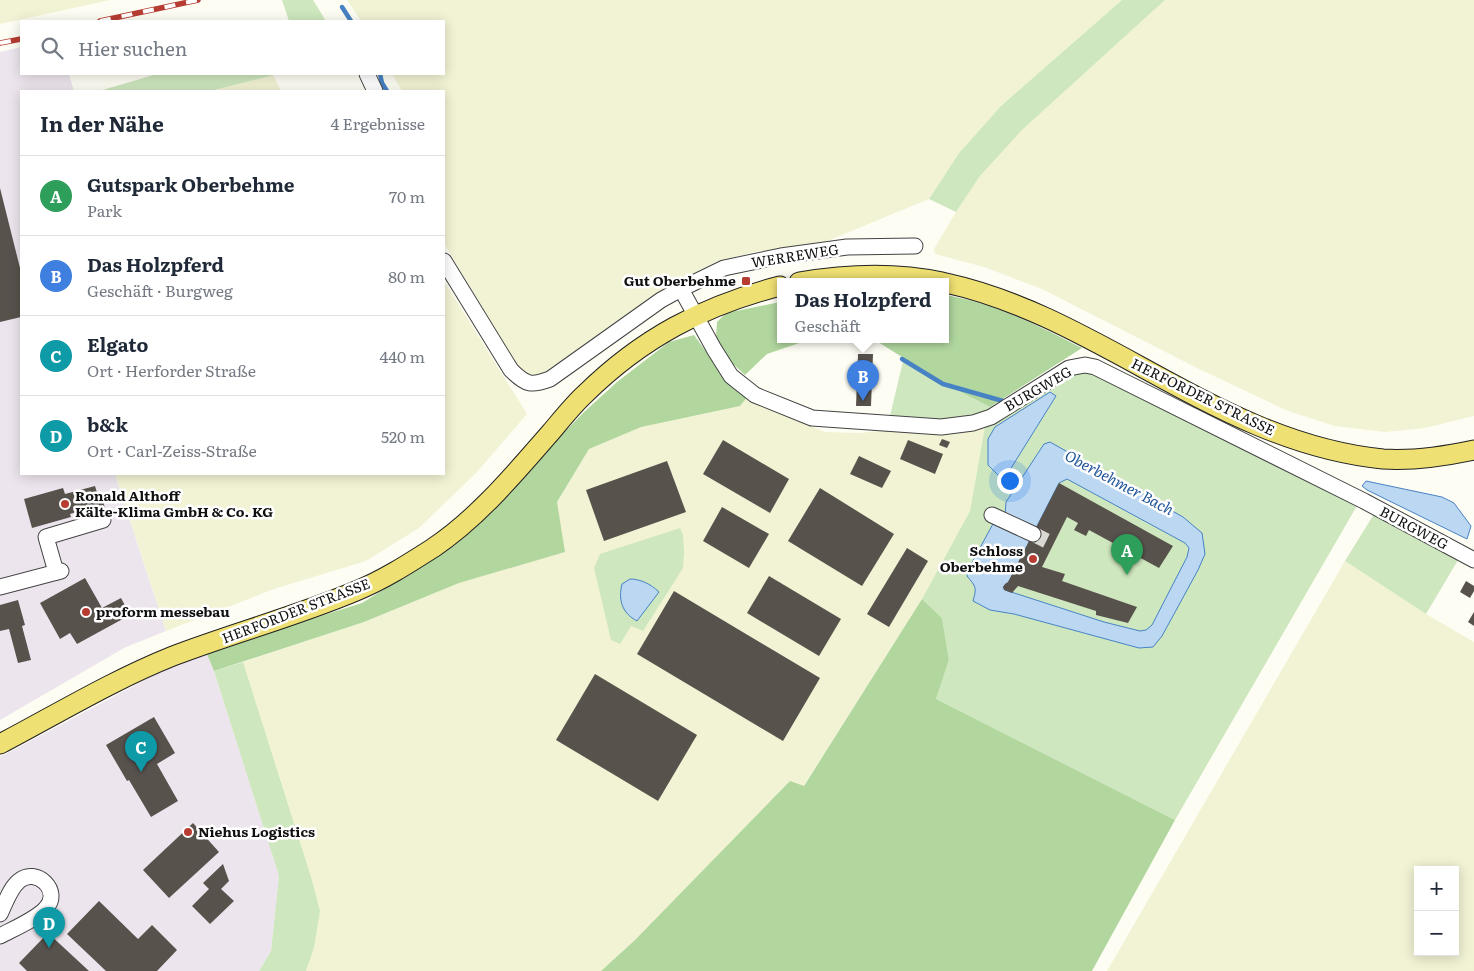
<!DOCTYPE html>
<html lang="de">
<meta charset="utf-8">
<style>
:root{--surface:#fff;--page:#f6f6f7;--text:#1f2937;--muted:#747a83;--line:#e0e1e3;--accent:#b73c31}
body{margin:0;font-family:Literata,serif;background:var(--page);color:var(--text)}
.controls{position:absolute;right:15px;bottom:15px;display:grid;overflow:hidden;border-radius:0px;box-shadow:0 2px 12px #0003}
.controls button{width:45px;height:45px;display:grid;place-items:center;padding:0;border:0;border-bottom:1px solid var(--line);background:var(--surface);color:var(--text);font:25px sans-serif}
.you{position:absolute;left:1009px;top:480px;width:18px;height:18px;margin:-12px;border:4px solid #fff;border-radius:50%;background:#1a73e8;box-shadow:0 0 0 8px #1a73e833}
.badge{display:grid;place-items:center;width:32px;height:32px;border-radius:50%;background:var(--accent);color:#fff;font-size:16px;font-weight:700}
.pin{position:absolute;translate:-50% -41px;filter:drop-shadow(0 1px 2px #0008)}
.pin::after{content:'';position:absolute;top:26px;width:18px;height:15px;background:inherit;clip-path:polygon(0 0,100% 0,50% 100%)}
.popup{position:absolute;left:777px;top:278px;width:172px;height:65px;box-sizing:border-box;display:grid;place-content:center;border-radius:0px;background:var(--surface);filter:drop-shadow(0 1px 4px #0005);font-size:16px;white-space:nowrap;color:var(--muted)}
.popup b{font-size:19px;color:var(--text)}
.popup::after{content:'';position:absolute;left:50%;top:100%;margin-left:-10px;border:10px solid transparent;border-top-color:var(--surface)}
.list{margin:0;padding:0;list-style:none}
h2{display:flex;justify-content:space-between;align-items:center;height:65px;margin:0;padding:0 20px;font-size:21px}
h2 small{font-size:16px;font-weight:400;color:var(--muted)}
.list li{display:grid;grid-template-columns:32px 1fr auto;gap:15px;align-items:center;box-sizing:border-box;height:80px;padding:0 20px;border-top:1px solid var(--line)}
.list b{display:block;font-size:19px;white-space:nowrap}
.list p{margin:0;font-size:16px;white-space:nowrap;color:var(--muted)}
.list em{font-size:16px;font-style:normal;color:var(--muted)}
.icon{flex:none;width:28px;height:28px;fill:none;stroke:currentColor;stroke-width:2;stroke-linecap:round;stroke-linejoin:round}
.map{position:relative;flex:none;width:1474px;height:971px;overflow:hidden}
.search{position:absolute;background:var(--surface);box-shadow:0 2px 12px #0003;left:20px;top:20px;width:425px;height:55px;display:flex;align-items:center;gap:12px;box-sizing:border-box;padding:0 18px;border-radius:0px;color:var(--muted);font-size:19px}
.panel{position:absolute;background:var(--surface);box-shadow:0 2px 12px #0003;left:20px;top:90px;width:425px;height:385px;border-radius:0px}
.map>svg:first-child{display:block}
.industrial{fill:#ede5ed}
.farmland{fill:#f2f3d4;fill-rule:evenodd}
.green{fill:#cee7be}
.forest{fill:#b1d79f}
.water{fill:#bbd7f2;stroke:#4782c4}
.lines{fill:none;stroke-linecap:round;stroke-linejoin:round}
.stream{stroke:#4782c4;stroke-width:4.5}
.building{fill:#58524d}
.minor-tunnel{stroke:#dad9d1;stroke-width:15;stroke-dasharray:15 8;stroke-linecap:butt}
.minor-casing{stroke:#434343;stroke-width:17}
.major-casing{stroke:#212121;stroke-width:21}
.minor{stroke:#fff;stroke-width:15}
.major{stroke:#efe073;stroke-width:19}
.rail-casing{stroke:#b73c31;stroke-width:5.5}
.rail{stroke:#fff;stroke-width:4;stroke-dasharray:11;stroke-linecap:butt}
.poi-dot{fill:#b73c31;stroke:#fff;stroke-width:2}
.labels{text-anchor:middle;stroke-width:5;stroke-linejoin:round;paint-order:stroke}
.street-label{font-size:14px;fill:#101010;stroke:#fff}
.poi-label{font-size:14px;font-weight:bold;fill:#101010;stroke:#fff;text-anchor:start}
.water-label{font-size:15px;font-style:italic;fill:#21559a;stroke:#fff}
</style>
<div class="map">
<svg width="1474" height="971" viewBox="0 0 1474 971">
<rect width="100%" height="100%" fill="#fefdf3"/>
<!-- industrial -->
<g class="industrial">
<path d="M21,47V74H69L74,91H21V474H115L166,631L124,648L0,720V52Z"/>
<path d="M206,652L214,671L279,876L271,951L259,971H0V757L158,673Z"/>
</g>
<!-- farmland -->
<g class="farmland">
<path d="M0,0H110L0,24Z"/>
<path d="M347,0H1122L1001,106L959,153L929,199L825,242L800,248L755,252L718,261L689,275L653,296L549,373L535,377L528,375L519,368L512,358L444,243V91H402L392,74H444V21H361Z"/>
<path d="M1165,0H1474V416L1425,428L1385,432L1335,426L1288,411L1199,369L1042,289L984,267L935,254L934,249L956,212L980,176L1022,130Z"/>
<path d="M273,75L281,91H210Z"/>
<path d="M444,281L527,414L476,473L419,528L366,561L274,589L166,631L115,474H444Z"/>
<path d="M748,396L777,412L825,432L859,433L901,429L985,426L970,511L922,599L803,787L601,971H306L314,948L320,911L312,880L243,662L364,622L459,583L557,502L589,449L641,426L740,406Z"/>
<path d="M1345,561L1426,614L1474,642V971H1107ZM1418,870H1455V952H1418Z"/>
</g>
<!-- green -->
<g class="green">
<path d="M282,0H313L326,21H289Z"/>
<path d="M1122,0H1165L1022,130L980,176L956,212L929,199L959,153L1001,106Z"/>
<path d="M157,74H278L210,91H99Z"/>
<path d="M904,357L943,383L990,407C970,426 917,417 890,416Z"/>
<path d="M1085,370L1358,504L1175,820L936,699L949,660L942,618L922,599L970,511L985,426L1059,378Z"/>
<path d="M1374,514L1458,560L1426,614L1345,561Z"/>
<path d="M680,528L683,535L684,552L683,568L643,631L631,626L620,644L611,640L594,568L600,554Z"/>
<path d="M243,662L312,880L320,911L314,948L306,971H259L271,951L279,876L214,671Z"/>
</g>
<!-- forest -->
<g class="forest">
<path d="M946,295C996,304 1037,325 1082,348L990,407L943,383L875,340H871H946Z"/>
<path d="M780,302V340H808L767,354L745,375L732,363L716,337L717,322L726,313Z"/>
<path d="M694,335L727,381L748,396L740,406L641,427L589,449L557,502L565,552L459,583L364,622L214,671L206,652L362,603L454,546L583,413L617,382L669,342Z"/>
<path d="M922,599L942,618L949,660L936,699L1175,820L1092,971H601L635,940L790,781L804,786Z"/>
</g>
<!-- water -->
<g class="water">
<path d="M1050,392L1056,396L1008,473L1000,477L988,465V439L995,427Z"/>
<path d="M1050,442L1183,517L1202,533L1205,554L1198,570L1162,636L1153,647L1139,648L1014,614L990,610L973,601C977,587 976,587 967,576L969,568L994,522L1030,540L1009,582L1003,587L1005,590L1104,622L1140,631L1146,630L1152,625L1187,557L1189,548L1185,543L1067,479L1059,483L1035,530L1005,516L1006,502L1044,444Z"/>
<path d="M1366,481L1442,497L1454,503L1471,526L1467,539L1367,490L1362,486Z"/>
<path d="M630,579C640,579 651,584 659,592L637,621C622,613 618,600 622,584Z"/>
</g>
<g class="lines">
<!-- stream -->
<g class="stream">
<path d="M342,7L351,21"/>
<path d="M380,74L382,83L387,91"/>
<path d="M902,359L943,384L1003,401"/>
</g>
</g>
<!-- building -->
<g class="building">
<path d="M0,188L21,272V317L0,322Z"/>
<path d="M858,354H873L871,406H856Z"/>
<path d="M942,439L950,442L947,448L939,445Z"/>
<path d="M723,440L789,479L770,513L703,474Z"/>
<path d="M908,440L943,454L935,474L900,459Z"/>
<path d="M859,456L891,471L882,488L850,474Z"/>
<path d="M667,461L686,512L604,541L586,490Z"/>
<path d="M1059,483L1173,546L1159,568L1089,530L1086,536L1074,530L1078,523L1067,517L1042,567L1065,574L1062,581L1137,607L1128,623L1096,615V611L1018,586L1012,593L1004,590L1003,587L1005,584L1008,582Z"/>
<path d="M95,486L98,496L102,495L105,509L91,513L90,508L70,514L71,517L32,528L24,499L63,488L65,494Z"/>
<path d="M820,488L894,534L862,586L788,541Z"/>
<path d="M722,507L769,534L749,568L703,541Z"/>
<path d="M907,548L928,561L889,627L867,614Z"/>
<path d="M769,576L841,619L819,656L747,613Z"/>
<path d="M85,578L102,608L121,598L130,615L77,644L70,633L60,639L40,603Z"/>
<path d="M1466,581L1474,586V591L1470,598L1460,592Z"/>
<path d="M674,591L820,678L783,741L637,654Z"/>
<path d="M18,600L25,625L22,626L31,660L18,663L9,629L0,631V605Z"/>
<path d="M1474,612V626L1468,622Z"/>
<path d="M595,674L697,735L658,801L556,740Z"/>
<path d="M154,717L175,753L157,764L178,801L151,817L129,780L127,781L106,745Z"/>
<path d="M193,823L219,852L169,898L143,870Z"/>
<path d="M223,864L229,881L221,889L234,901L210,924L192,906L209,889L203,883Z"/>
<path d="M99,901L138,939L152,925L177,950L157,971H106L67,934Z"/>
<path d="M48,933L89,971H27L19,963Z"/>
</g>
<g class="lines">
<!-- minor-tunnel -->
<path class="minor-tunnel" d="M1033,534L1053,544"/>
<!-- minor casing -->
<g class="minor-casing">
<g id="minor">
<path d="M367,74L375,91"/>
<path d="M915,246L847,247L781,256L724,268L681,289L714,349L731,376L755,395L812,418L941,427L973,423L991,417L1069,368L1085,365L1095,367L1364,501L1474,560"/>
<path d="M444,261L511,370C526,385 531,386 550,379L661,300L681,289"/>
<path d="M992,515L1033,534"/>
<path d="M56,572L46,537L103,520"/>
<path d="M0,587L61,571"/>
<path d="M0,914C5,904 10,888 19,881C36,866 62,891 46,908C37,919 13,929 0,936"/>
</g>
</g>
<!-- major casing -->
<g class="major-casing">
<g id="major">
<path d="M799,282C846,274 896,272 942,282"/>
<path d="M946,283C1101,317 1219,443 1383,459C1412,461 1446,456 1474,450"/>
<path d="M0,744C57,714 113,680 173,656C233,633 297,616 356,591C383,580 408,564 433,548C479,517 515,473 551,432C562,419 573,405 585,394C642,338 703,306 780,286"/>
</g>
</g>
<!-- minor -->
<use href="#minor" class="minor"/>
<!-- major -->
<use href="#major" class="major"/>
<!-- rail casing -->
<g class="rail-casing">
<g id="rail">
<path d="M100,21L198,0"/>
<path d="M0,43L21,39"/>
</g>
</g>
<!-- rail -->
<use href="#rail" class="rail"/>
</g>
<!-- markers -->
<g class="poi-dot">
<rect x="741" y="276" width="10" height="10" rx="2.5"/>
<circle cx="65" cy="504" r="5"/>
<circle cx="1033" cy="559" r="5"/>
<circle cx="86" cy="612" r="5"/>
<circle cx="188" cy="832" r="5"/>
</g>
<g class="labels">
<!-- street labels -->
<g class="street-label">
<text transform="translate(795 256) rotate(-9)" y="5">WERREWEG</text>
<text transform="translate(1038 389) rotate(-30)" y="5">BURGWEG</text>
<text transform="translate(1203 397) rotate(26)" y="5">HERFORDER STRASSE</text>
<text transform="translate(1414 528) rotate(28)" y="5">BURGWEG</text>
<text transform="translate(296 611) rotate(-21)" y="5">HERFORDER STRASSE</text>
</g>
<!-- poi labels -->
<g class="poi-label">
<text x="736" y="286" text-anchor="end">Gut Oberbehme</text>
<text x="75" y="501">Ronald Althoff<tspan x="75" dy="16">Kälte-Klima GmbH &amp; Co. KG</tspan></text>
<text x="1023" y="556" text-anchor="end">Schloss<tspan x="1023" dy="16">Oberbehme</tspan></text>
<text x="96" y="617">proform messebau</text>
<text x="198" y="837">Niehus Logistics</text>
</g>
<!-- water labels -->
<g class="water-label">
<text transform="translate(1119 483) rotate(28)" y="5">Oberbehmer Bach</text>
</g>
</g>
</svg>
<div class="controls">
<button>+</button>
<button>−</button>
</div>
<div class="you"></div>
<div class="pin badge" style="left:1127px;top:575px;background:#2e9e5b">A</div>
<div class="pin badge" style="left:863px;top:401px;background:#3f7fe0">B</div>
<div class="popup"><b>Das Holzpferd</b>Geschäft</div>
<div class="pin badge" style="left:141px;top:772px;background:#0f9aa8">C</div>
<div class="pin badge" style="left:49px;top:948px;background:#0f9aa8">D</div>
<div class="search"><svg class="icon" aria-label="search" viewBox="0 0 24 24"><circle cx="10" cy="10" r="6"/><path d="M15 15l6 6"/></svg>Hier suchen</div>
<section class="panel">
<h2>In der Nähe<small>4 Ergebnisse</small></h2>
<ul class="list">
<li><span class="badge" style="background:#2e9e5b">A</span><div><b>Gutspark Oberbehme</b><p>Park</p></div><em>70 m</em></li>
<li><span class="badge" style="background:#3f7fe0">B</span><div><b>Das Holzpferd</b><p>Geschäft · Burgweg</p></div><em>80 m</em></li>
<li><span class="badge" style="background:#0f9aa8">C</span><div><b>Elgato</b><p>Ort · Herforder Straße</p></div><em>440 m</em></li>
<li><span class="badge" style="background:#0f9aa8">D</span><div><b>b&amp;k</b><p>Ort · Carl-Zeiss-Straße</p></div><em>520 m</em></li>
</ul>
</section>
</div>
